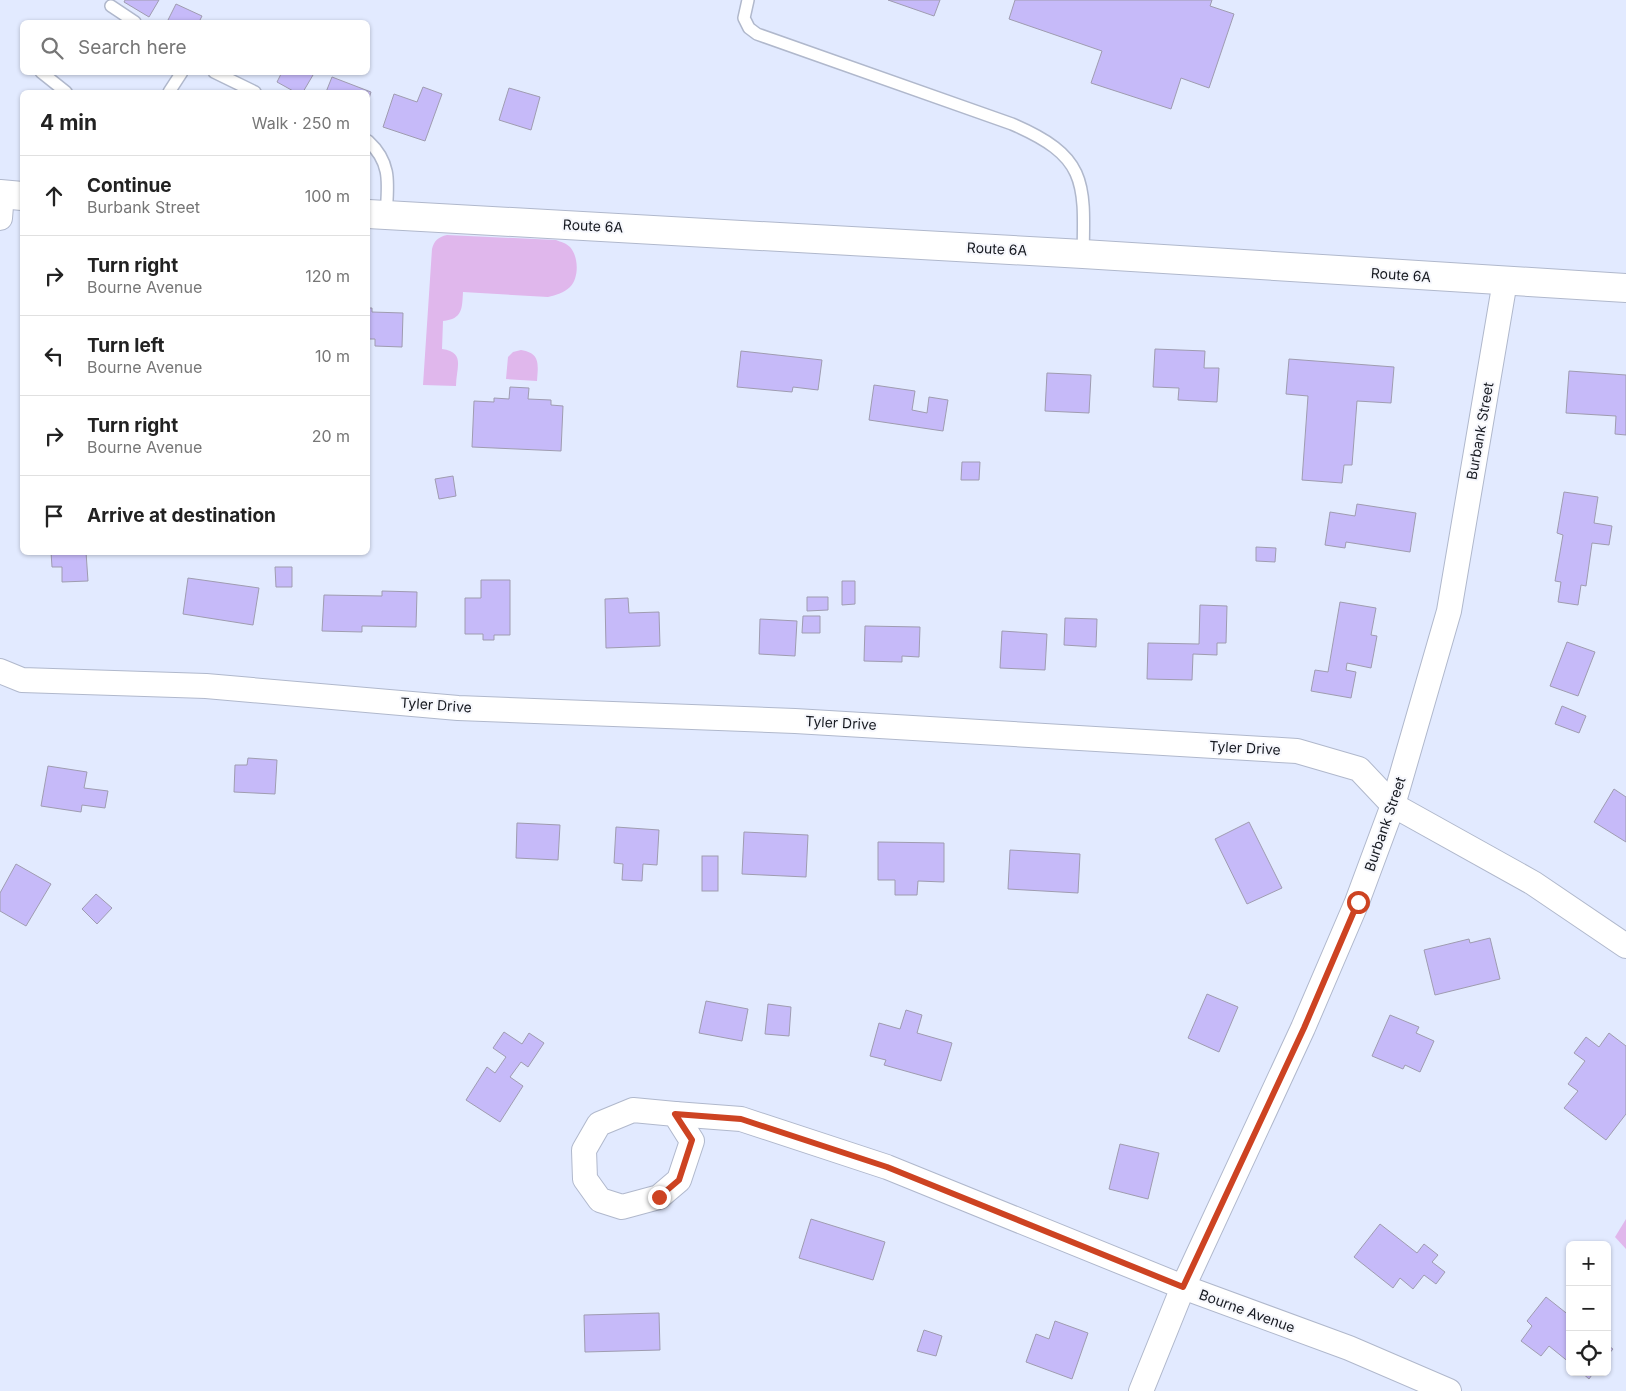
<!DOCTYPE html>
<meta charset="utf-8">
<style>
:root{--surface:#fff;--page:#f6f6f6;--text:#222;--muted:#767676;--line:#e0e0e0}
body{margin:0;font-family:Inter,sans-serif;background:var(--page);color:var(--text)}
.controls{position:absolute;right:15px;bottom:15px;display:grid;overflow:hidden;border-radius:8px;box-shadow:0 1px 4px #0004}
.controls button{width:45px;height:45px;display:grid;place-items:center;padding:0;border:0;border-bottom:1px solid var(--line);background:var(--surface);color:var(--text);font:25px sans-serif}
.stop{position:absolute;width:15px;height:15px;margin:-11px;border:4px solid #cd4322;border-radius:50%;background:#fff}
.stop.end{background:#cd4322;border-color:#fff;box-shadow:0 1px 5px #0008}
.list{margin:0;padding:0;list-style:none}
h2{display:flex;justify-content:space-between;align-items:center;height:65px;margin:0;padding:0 20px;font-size:21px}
h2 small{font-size:16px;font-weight:400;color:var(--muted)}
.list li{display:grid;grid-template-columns:32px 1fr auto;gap:15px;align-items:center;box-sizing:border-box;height:80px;padding:0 20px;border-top:1px solid var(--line)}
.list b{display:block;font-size:19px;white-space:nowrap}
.list p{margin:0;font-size:16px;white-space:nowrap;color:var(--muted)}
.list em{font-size:16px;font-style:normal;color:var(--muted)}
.icon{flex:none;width:28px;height:28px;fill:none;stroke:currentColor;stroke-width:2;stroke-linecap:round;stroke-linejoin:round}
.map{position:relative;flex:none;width:1626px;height:1391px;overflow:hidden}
.search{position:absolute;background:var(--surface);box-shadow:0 1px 4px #0004;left:20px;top:20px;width:350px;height:55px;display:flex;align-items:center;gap:12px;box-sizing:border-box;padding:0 18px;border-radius:8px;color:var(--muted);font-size:19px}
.panel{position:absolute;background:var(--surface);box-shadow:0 1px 4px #0004;left:20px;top:90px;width:350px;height:465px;border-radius:8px}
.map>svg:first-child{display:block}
.green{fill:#e0b7ec}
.building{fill:#c6baf9;stroke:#9f9cb0}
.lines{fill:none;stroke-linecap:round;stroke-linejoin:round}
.lane-casing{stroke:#b0b8cc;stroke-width:14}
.street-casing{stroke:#b0b8cc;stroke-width:26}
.secondary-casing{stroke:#b0b8cc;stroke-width:30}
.lane{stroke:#fff;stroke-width:11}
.street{stroke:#fff;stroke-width:24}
.secondary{stroke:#fff;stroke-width:28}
.route{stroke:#cd4322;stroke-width:6}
.labels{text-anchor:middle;stroke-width:4;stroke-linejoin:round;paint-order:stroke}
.street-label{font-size:14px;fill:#161920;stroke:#f6f7fc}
</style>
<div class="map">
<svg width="1626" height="1391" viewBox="0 0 1626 1391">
<rect width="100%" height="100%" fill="#e2eaff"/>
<!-- green -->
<g class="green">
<path d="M447,235L556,240C561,242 566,243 570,247C579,257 579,278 570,287C564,293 556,295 548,297L463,292C462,308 463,319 443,321L442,349C466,352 456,368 456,386L423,385L432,249C434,241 438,237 447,235Z"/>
<path d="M521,350C541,353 538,365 537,381L506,379L508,357L513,352Z"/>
<path d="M1626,1219V1249L1615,1237Z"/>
</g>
<!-- building -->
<g class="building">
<path d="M125,0H159L149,17L124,2Z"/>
<path d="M888,0H940L934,16Z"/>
<path d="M1015,0H1212L1210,6L1234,14L1209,88L1181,78L1171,109L1091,83L1102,51L1009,19Z"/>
<path d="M176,4L202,16L199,22H167Z"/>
<path d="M282,72H308L313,75L303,92H295L277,82Z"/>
<path d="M332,77L371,92L368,102V92H326Z"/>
<path d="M423,87L442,94L425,141L383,127L394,94L417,102Z"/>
<path d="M509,88L540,97L531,130L499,120Z"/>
<path d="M368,308H372V312L403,313L402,347L375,346V339H368Z"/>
<path d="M1155,349L1205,351L1204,368H1219L1217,402L1178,400L1179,388L1153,387Z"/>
<path d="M741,351L822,360L818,390L793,387L792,392L737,387Z"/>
<path d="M1289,359L1394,367L1391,403L1357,401L1352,465H1344L1342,483L1302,480L1308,396L1286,394Z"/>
<path d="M1569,371L1626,375V435L1615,434L1616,416L1566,413Z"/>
<path d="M1047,373L1091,375L1089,413L1045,411Z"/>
<path d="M874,385L915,391L912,410L927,413L929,397L948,400L943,431L869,420Z"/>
<path d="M510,387L529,388L528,399L551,400V405L563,406L561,451L472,447L474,401L494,402V398L509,399Z"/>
<path d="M962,462H980L979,480H961Z"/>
<path d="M453,476L456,496L439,499L435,479Z"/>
<path d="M1564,492L1598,497L1594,523L1612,526L1609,545L1592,543L1586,586L1581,585L1578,605L1558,602L1561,582L1555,581L1563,535L1557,533Z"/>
<path d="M1357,504L1416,513L1410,552L1346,542L1345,548L1325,545L1330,512L1355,516Z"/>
<path d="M1256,547L1276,548L1275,562L1256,561Z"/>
<path d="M51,552H86L88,581L62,582V567H52Z"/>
<path d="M275,567H292V587H276Z"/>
<path d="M188,578L259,588L253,625L183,614Z"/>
<path d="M481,580H510V635H494V640H483V634H465V598H481Z"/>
<path d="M842,581H855V604L842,605Z"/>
<path d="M382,591L417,592L416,627L362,626V632L322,631L324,595L382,596Z"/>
<path d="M807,597H828V610L807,611Z"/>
<path d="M628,598L629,613L659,612L660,646L606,648L605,599Z"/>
<path d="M1340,602L1376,608L1371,635L1377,636L1371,668L1347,663L1346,670L1356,672L1351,698L1311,691L1315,670L1328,672Z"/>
<path d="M1200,605L1227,606L1226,643H1217V655L1193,654L1192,680L1147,679L1148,643L1199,644Z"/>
<path d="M803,616H820V633H802Z"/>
<path d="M1065,618L1097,619L1096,647L1064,645Z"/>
<path d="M760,619L797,621L795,656L759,654Z"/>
<path d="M865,626L920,627L919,657L902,656V662L864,661Z"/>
<path d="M1002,631L1047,634L1045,670L1000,668Z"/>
<path d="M1567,642L1595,652L1578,696L1550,686Z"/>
<path d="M1562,706L1586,716L1579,733L1555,724Z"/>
<path d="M248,758L277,760L275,794L234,792L235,765H247Z"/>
<path d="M48,766L87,772L84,788L108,791L105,808L82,805L81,812L41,806Z"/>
<path d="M1614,789L1626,797V842L1594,822Z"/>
<path d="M1249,822L1282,888L1247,904L1215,839Z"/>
<path d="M517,823L560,825L558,860L516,858Z"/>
<path d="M616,827L659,830L657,865L643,864L642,881L622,880L623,864L614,863Z"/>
<path d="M744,832L808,835L806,877L742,874Z"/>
<path d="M878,842L944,843V882L918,881L917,895H895V880H878Z"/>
<path d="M1010,850L1080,854L1078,893L1008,889Z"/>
<rect x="702" y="856" width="16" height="35"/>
<path d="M16,864L51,884L26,926L0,911V893Z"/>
<path d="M96,894L112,908L97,924L82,909Z"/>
<path d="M1490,938L1500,979L1435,995L1424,950L1469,939L1470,943Z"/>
<path d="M1207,994L1238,1007L1219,1052L1188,1038Z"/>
<path d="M706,1001L748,1009L742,1041L699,1033Z"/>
<path d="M768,1004L791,1007L789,1036L765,1034Z"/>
<path d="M906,1010L922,1015L917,1033L952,1043L941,1081L884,1065L886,1060L870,1056L879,1023L900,1029Z"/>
<path d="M1390,1015L1419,1027L1416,1033L1434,1041L1420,1072L1405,1065L1403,1069L1372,1056Z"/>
<path d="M504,1032L522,1044L529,1033L544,1043L528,1067L521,1062L510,1077L523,1086L500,1122L466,1100L487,1067L495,1073L506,1057L493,1048Z"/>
<path d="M1609,1033L1626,1046V1114L1606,1140L1564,1108L1578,1091L1568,1084L1585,1061L1574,1053L1586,1037L1599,1047Z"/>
<path d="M1120,1144L1159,1153L1148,1199L1109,1189Z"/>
<path d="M811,1219L885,1242L873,1280L799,1258Z"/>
<path d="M1380,1224L1417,1253L1424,1244L1438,1255L1432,1262L1445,1272L1436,1284L1424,1275L1413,1289L1400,1278L1393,1288L1354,1257Z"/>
<path d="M1546,1297L1570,1316V1363L1549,1346L1541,1356L1521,1341L1532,1326L1527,1321Z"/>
<path d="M659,1313L660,1350L585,1352L584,1315Z"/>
<path d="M1055,1321L1088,1333L1072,1379L1026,1362L1036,1334L1049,1339Z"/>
<path d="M924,1330L942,1336L936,1356L917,1351Z"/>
<path d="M1607,1345L1613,1349L1607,1356Z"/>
<path d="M1581,1372H1594L1589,1379Z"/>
</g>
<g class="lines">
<!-- lane casing -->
<g class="lane-casing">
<g id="lane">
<path d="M748,0L744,18L749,28L757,34L1012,124C1086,156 1085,180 1083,254"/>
<path d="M111,6L135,22"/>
<path d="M41,72L66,92"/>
<path d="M214,72L255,92"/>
<path d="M169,92L182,72"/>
<path d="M368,141C392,163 388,184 386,215"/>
</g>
</g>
<!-- street casing -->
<g class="street-casing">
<g id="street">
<path d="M0,218L2,194"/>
<path d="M0,671L22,680L206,686L458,708L795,721L1297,751L1359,769L1393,805L1533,883L1626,946"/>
<path d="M633,1110L675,1114L692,1141L679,1180L659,1197L622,1207L600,1200L585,1179L584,1150L599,1124Z"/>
<path d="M675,1114L741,1119L887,1167L1183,1287L1349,1348L1449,1391"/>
<path d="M1141,1391L1183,1287L1303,1028L1357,902L1393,805L1449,611L1505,281"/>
</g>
</g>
<!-- secondary casing -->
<g class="secondary-casing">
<g id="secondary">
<path d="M0,194L22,196"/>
<path d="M368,214L1083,254L1626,288"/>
</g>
</g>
<!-- lane -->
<use href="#lane" class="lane"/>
<!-- street -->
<use href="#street" class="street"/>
<!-- secondary -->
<use href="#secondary" class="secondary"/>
</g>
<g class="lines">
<!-- route -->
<path class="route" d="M659,1197L679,1180L692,1140L675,1114L741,1119L887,1167L1183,1287L1304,1028L1358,902"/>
</g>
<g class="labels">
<!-- street labels -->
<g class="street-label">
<text transform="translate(593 226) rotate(3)" y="5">Route 6A</text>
<text transform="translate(997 249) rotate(3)" y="5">Route 6A</text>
<text transform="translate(1401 275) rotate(4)" y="5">Route 6A</text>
<text transform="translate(1480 431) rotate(-80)" y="5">Burbank Street</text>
<text transform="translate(436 705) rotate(4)" y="5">Tyler Drive</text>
<text transform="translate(841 723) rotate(3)" y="5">Tyler Drive</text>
<text transform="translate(1245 748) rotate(3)" y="5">Tyler Drive</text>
<text transform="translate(1385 824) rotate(-71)" y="5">Burbank Street</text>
<text transform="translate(1247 1311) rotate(20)" y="5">Bourne Avenue</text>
</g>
</g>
</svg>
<div class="controls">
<button>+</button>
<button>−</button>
<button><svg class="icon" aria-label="locate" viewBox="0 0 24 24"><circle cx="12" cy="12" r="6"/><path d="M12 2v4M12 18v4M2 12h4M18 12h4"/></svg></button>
</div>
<div class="stop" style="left:1358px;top:902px"></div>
<div class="stop end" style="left:659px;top:1197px"></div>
<div class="search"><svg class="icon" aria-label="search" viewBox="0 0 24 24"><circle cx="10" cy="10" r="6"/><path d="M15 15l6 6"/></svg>Search here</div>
<section class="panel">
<h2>4 min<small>Walk · 250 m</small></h2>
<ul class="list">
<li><svg class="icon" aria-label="ahead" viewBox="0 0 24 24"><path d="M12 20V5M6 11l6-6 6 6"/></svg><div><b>Continue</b><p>Burbank Street</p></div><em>100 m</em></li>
<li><svg class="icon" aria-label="right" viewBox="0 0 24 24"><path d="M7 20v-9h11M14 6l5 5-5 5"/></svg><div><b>Turn right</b><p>Bourne Avenue</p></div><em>120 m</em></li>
<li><svg class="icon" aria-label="left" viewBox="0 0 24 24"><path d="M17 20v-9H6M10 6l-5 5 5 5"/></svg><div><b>Turn left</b><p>Bourne Avenue</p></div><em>10 m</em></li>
<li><svg class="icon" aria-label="right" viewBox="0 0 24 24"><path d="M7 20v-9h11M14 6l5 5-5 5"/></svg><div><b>Turn right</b><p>Bourne Avenue</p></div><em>20 m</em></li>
<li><svg class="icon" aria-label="arrive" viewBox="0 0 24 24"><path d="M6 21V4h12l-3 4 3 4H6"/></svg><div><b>Arrive at destination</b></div></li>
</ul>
</section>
</div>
